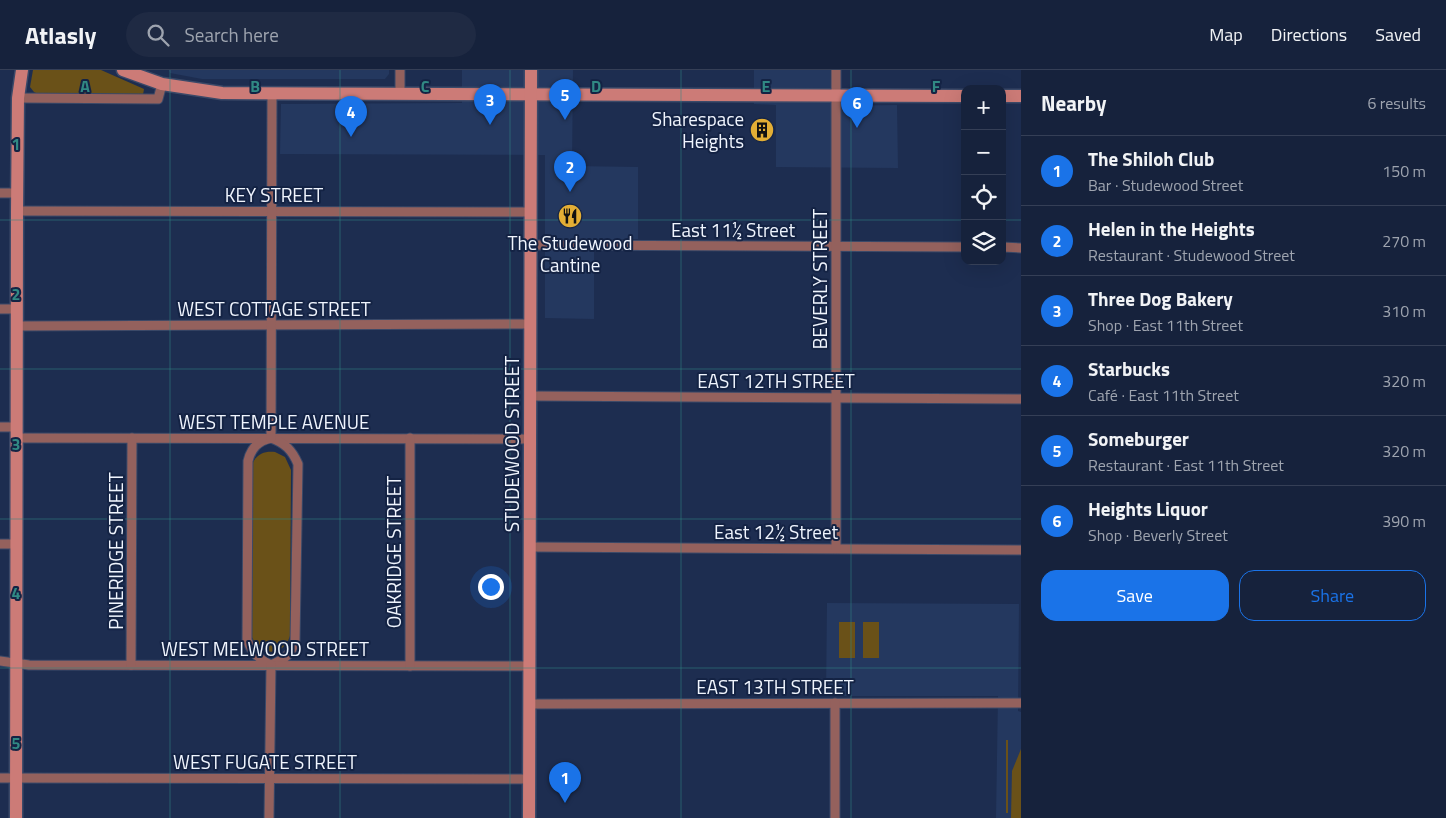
<!DOCTYPE html>
<meta charset="utf-8">
<style>
:root{--surface:#16223c;--page:#1f2a43;--text:#f1f3f6;--muted:#9ea4af;--line:#353f56;--accent:#1a73e8}
body{margin:0;font-family:"Titillium Web",sans-serif;background:var(--page);color:var(--text)}
.controls{position:absolute;right:15px;top:15px;display:grid;overflow:hidden;border-radius:10px;box-shadow:0 5px 20px #0002}
.controls button{width:45px;height:45px;display:grid;place-items:center;padding:0;border:0;border-bottom:1px solid var(--line);background:var(--surface);color:var(--text);font:25px sans-serif}
.you{position:absolute;left:490px;top:516px;width:18px;height:18px;margin:-12px;border:4px solid #fff;border-radius:50%;background:#1a73e8;box-shadow:0 0 0 8px #1a73e833}
.badge{display:grid;place-items:center;width:32px;height:32px;border-radius:50%;background:var(--accent);color:#fff;font-size:16px;font-weight:700}
.pin{position:absolute;translate:-50% -41px;filter:drop-shadow(0 1px 2px #0008)}
.pin::after{content:'';position:absolute;top:26px;width:18px;height:15px;background:inherit;clip-path:polygon(0 0,100% 0,50% 100%)}
.list{margin:0;padding:0;list-style:none}
h2{display:flex;justify-content:space-between;align-items:center;height:65px;margin:0;padding:0 20px;font-size:21px}
h2 small{font-size:16px;font-weight:400;color:var(--muted)}
.list li{display:grid;grid-template-columns:32px 1fr auto;gap:15px;align-items:center;box-sizing:border-box;height:70px;padding:0 20px;border-top:1px solid var(--line)}
.list b{display:block;font-size:19px;white-space:nowrap}
.list p{margin:0;font-size:16px;white-space:nowrap;color:var(--muted)}
.list em{font-size:16px;font-style:normal;color:var(--muted)}
.actions{display:flex;gap:10px;padding:15px 20px}
.actions a{flex:1;padding:11px 0;border:1px solid var(--accent);border-radius:15px;text-align:center;font-size:18px;color:var(--accent)}
.actions .main{background:var(--accent);color:#fff}
.icon{flex:none;width:28px;height:28px;fill:none;stroke:currentColor;stroke-width:2;stroke-linecap:round;stroke-linejoin:round}
.map{position:relative;flex:none;width:1021px;height:748px;overflow:hidden}
header{display:flex;align-items:center;gap:30px;box-sizing:border-box;height:70px;padding:0 25px;background:var(--surface);border-bottom:1px solid var(--line)}
header strong{font-size:24px}
nav{display:flex;gap:28px;margin-inline-start:auto;font-size:18px}
.search{width:350px;height:45px;background:var(--page);display:flex;align-items:center;gap:12px;box-sizing:border-box;padding:0 18px;border-radius:28px;color:var(--muted);font-size:19px}
main{display:flex}
aside{flex:1;background:var(--surface)}
.map>svg:first-child{display:block}
.built{fill:#24385f}
.green{fill:#6a5118}
.lines{fill:none;stroke-linecap:round;stroke-linejoin:round}
.street-casing{stroke:#3b4968;stroke-width:11}
.secondary-casing{stroke:#3b4968;stroke-width:15}
.street{stroke:#94615d;stroke-width:9}
.secondary{stroke:#cc7b77;stroke-width:12}
.grid{fill:none;stroke:#318984;stroke-width:1;stroke-opacity:0.55}
.labels{text-anchor:middle;stroke-width:4;stroke-linejoin:round;paint-order:stroke}
.poi-label{font-size:19px;fill:#f0f5fe;stroke:#142344;text-anchor:end}
.street-label{font-size:19px;fill:#f0f5fe;stroke:#142344}
.grid-label{font-size:16px;text-anchor:middle;font-weight:bold;fill:#318984;stroke:#142344;stroke-width:4;stroke-linejoin:round;paint-order:stroke}
</style>
<header>
<strong>Atlasly</strong>
<div class="search"><svg class="icon" aria-label="search" viewBox="0 0 24 24"><circle cx="10" cy="10" r="6"/><path d="M15 15l6 6"/></svg>Search here</div>
<nav><a>Map</a><a>Directions</a><a>Saved</a></nav>
</header>
<main>
<div class="map">
<svg width="1021" height="748" viewBox="0 0 1021 748">
<rect width="100%" height="100%" fill="#1d2d50"/>
<!-- built -->
<g class="built">
<path d="M169,0H389V4L385,9H202L170,3Z"/>
<path d="M462,0H573L572,96L638,97V169L594,170V249L545,248V85L280,84L281,34L462,33Z"/>
<path d="M754,0H830L831,36L897,35L898,98L776,97V35L754,34Z"/>
<path d="M827,533L1019,534L1018,641L1021,642V748H996L998,626H826Z"/>
</g>
<!-- green -->
<g class="green">
<path d="M33,0H101L144,19L143,25L38,24L34,22L30,17Z"/>
<path d="M275,382L285,387L291,400L290,566C283,588 259,586 251,565L252,394C257,384 264,381 275,382Z"/>
<rect x="839" y="552" width="16" height="36"/>
<rect x="863" y="552" width="16" height="36"/>
<rect x="1006" y="670" width="2" height="73"/>
<path d="M1021,679V748H1011L1012,701Z"/>
</g>
<g class="lines">
<!-- street casing -->
<g class="street-casing">
<g id="street">
<path d="M400,24V0"/>
<path d="M18,28L158,29L162,14"/>
<path d="M0,123H17"/>
<path d="M17,141L531,142"/>
<path d="M531,175L965,177"/>
<path d="M1002,177L1021,178"/>
<path d="M0,239H17"/>
<path d="M17,256L531,254"/>
<path d="M530,326L1021,329"/>
<path d="M0,357H17"/>
<path d="M17,368L530,369"/>
<path d="M271,368C285,373 292,380 298,394L295,572C291,585 283,590 271,595C259,589 252,583 247,570L248,391C251,378 258,371 271,368Z"/>
<path d="M271,368L272,23"/>
<path d="M0,474H17"/>
<path d="M530,477L1021,480"/>
<path d="M836,478V0"/>
<path d="M0,591L29,595L530,596"/>
<path d="M131,595L132,368"/>
<path d="M410,596V368"/>
<path d="M530,634L1021,633"/>
<path d="M0,708L530,709"/>
<path d="M269,748L271,595"/>
<path d="M835,748V633"/>
</g>
</g>
<!-- secondary casing -->
<g class="secondary-casing">
<g id="secondary">
<path d="M123,0L162,14L222,23L965,26"/>
<path d="M1002,26H1021"/>
<path d="M16,748L17,141L18,28L22,0"/>
<path d="M529,748L531,0"/>
</g>
</g>
<!-- street -->
<use href="#street" class="street"/>
<!-- secondary -->
<use href="#secondary" class="secondary"/>
</g>
<!-- grid -->
<path class="grid" d="M170,0V748M340,0V748M510,0V748M681,0V748M851,0V748M0,150H965M1002,150H1021M0,299H1021M0,449H1021M0,598H1021"/>
<!-- icons -->
<defs>
<g id="building-disc" transform="scale(1.25)"><circle r="9.5" fill="#e3ae35" stroke="#142344"/><path d="M-4-6H4V6H1V3H-1V6H-4ZM-2.5-4.3h1.7v1.8h-1.7ZM.8-4.3h1.7v1.8H.8ZM-2.5-1h1.7V.8h-1.7ZM.8-1h1.7V.8H.8Z" fill="#111"/></g>
<g id="restaurant-disc" transform="scale(1.25)"><circle r="9.5" fill="#e3ae35" stroke="#142344"/><path d="M-5-6h1v4h1v-4h1v4h1v-4h1v5L-1.5 .5V6h-2V.5L-5-1ZM5-6V6H3V1.5H1.5Q1.5-4 5-6Z" fill="#111"/></g>
</defs>
<g fill-rule="evenodd">
<use href="#building-disc" x="762" y="60"/>
<use href="#restaurant-disc" x="570" y="146"/>
</g>
<g class="labels">
<!-- poi labels -->
<g class="poi-label">
<text x="744" y="56">Sharespace<tspan x="744" dy="22">Heights</tspan></text>
<text x="570" y="180" text-anchor="middle">The Studewood<tspan x="570" dy="22">Cantine</tspan></text>
</g>
<!-- street labels -->
<g class="street-label">
<text x="274" y="132">KEY STREET</text>
<text x="733" y="167">East 11½ Street</text>
<text transform="translate(820 209) rotate(-90)" y="7">BEVERLY STREET</text>
<text x="274" y="246">WEST COTTAGE STREET</text>
<text x="776" y="318">EAST 12TH STREET</text>
<text x="274" y="359">WEST TEMPLE AVENUE</text>
<text transform="translate(512 374) rotate(-90)" y="7">STUDEWOOD STREET</text>
<text x="776" y="469">East 12½ Street</text>
<text transform="translate(116 481) rotate(-90)" y="7">PINERIDGE STREET</text>
<text transform="translate(394 482) rotate(-90)" y="7">OAKRIDGE STREET</text>
<text x="265" y="586">WEST MELWOOD STREET</text>
<text x="775" y="624">EAST 13TH STREET</text>
<text x="265" y="699">WEST FUGATE STREET</text>
</g>
</g>
<g class="grid-label">
<text x="85" y="22">A</text>
<text x="255" y="22">B</text>
<text x="425" y="22">C</text>
<text x="596" y="22">D</text>
<text x="766" y="22">E</text>
<text x="936" y="22">F</text>
<text x="16" y="80">1</text>
<text x="16" y="230">2</text>
<text x="16" y="380">3</text>
<text x="16" y="529">4</text>
<text x="16" y="679">5</text>
</g>
</svg>
<div class="controls">
<button>+</button>
<button>−</button>
<button><svg class="icon" aria-label="locate" viewBox="0 0 24 24"><circle cx="12" cy="12" r="6"/><path d="M12 2v4M12 18v4M2 12h4M18 12h4"/></svg></button>
<button><svg class="icon" aria-label="layers" viewBox="0 0 24 24"><path d="M12 4l9 5-9 5-9-5zM3 14l9 5 9-5"/></svg></button>
</div>
<div class="you"></div>
<div class="pin badge" style="left:565px;top:733px">1</div>
<div class="pin badge" style="left:570px;top:122px">2</div>
<div class="pin badge" style="left:490px;top:55px">3</div>
<div class="pin badge" style="left:351px;top:67px">4</div>
<div class="pin badge" style="left:565px;top:50px">5</div>
<div class="pin badge" style="left:857px;top:58px">6</div>
</div>
<aside>
<h2>Nearby<small>6 results</small></h2>
<ul class="list">
<li><span class="badge">1</span><div><b>The Shiloh Club</b><p>Bar · Studewood Street</p></div><em>150 m</em></li>
<li><span class="badge">2</span><div><b>Helen in the Heights</b><p>Restaurant · Studewood Street</p></div><em>270 m</em></li>
<li><span class="badge">3</span><div><b>Three Dog Bakery</b><p>Shop · East 11th Street</p></div><em>310 m</em></li>
<li><span class="badge">4</span><div><b>Starbucks</b><p>Café · East 11th Street</p></div><em>320 m</em></li>
<li><span class="badge">5</span><div><b>Someburger</b><p>Restaurant · East 11th Street</p></div><em>320 m</em></li>
<li><span class="badge">6</span><div><b>Heights Liquor</b><p>Shop · Beverly Street</p></div><em>390 m</em></li>
</ul>
<div class="actions"><a class="main">Save</a><a>Share</a></div>
</aside>
</main>
